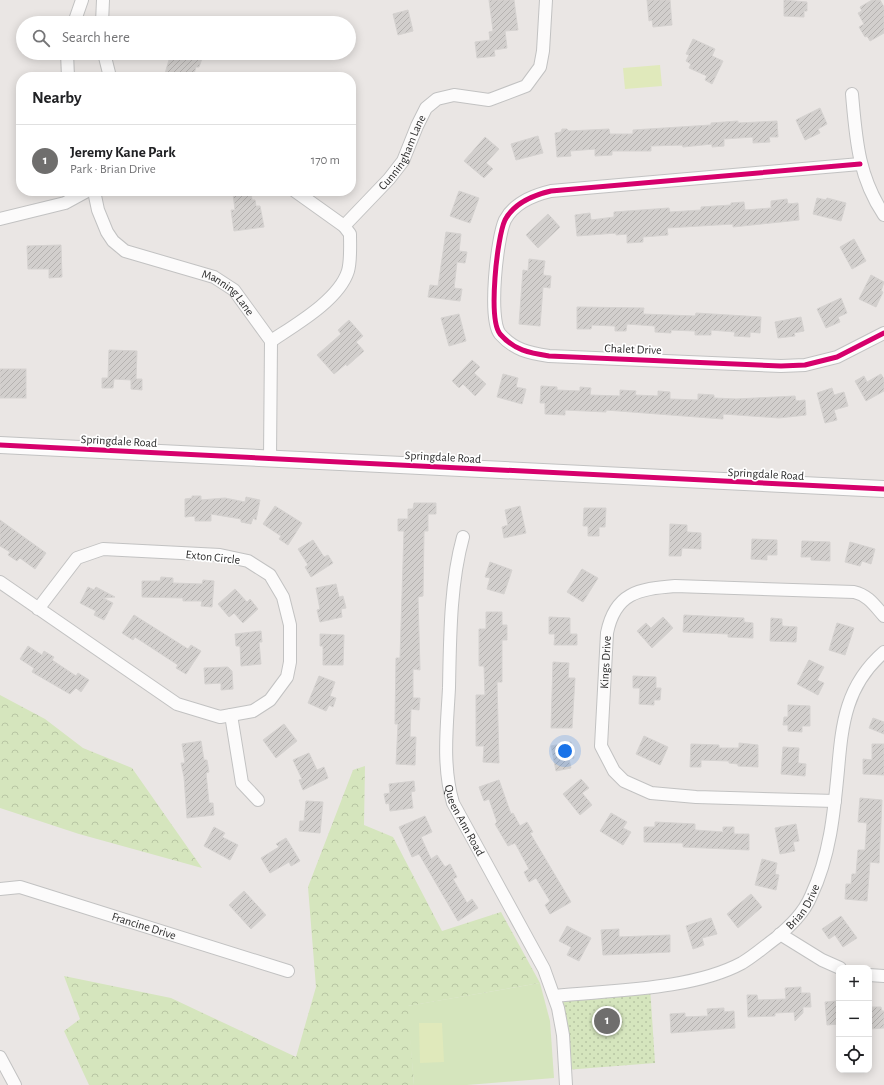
<!DOCTYPE html>
<meta charset="utf-8">
<style>
:root{--surface:#fff;--page:#f6f6f6;--text:#202124;--muted:#757577;--line:#e0e0e0;--accent:#6f6e6d}
body{margin:0;font-family:"Alegreya Sans",sans-serif;background:var(--page);color:var(--text)}
.controls{position:absolute;right:12px;bottom:12px;display:grid;overflow:hidden;border-radius:8px;box-shadow:0 2px 10px #0003}
.controls button{width:36px;height:36px;display:grid;place-items:center;padding:0;border:0;border-bottom:1px solid var(--line);background:var(--surface);color:var(--text);font:20px sans-serif}
.you{position:absolute;left:565px;top:751px;width:14px;height:14px;margin:-10px;border:3px solid #fff;border-radius:50%;background:#1a73e8;box-shadow:0 0 0 6px #1a73e833}
.badge{display:grid;place-items:center;width:26px;height:26px;border-radius:50%;background:var(--accent);color:#fff;font-size:13px;font-weight:700}
.pin{position:absolute;translate:-50% -50%;border:2px solid #fff;box-shadow:0 1px 4px #0006}
.list{margin:0;padding:0;list-style:none}
h2{display:flex;justify-content:space-between;align-items:center;height:52px;margin:0;padding:0 16px;font-size:17px}
h2 small{font-size:13px;font-weight:400;color:var(--muted)}
.list li{display:grid;grid-template-columns:26px 1fr auto;gap:12px;align-items:center;box-sizing:border-box;height:72px;padding:0 16px;border-top:1px solid var(--line)}
.list b{display:block;font-size:15px;white-space:nowrap}
.list p{margin:0;font-size:13px;white-space:nowrap;color:var(--muted)}
.list em{font-size:13px;font-style:normal;color:var(--muted)}
.icon{flex:none;width:22px;height:22px;fill:none;stroke:currentColor;stroke-width:2;stroke-linecap:round;stroke-linejoin:round}
.map{position:relative;flex:none;width:884px;height:1085px;overflow:hidden}
.search{position:absolute;background:var(--surface);box-shadow:0 2px 10px #0003;left:16px;top:16px;width:340px;height:44px;display:flex;align-items:center;gap:10px;box-sizing:border-box;padding:0 14px;border-radius:22px;color:var(--muted);font-size:15px}
.panel{position:absolute;background:var(--surface);box-shadow:0 2px 10px #0003;left:16px;top:72px;width:340px;height:124px;border-radius:16px}
.map>svg:first-child{display:block}
.grass{fill:#d5e5bd}
.forest{fill:url(#forest-crowns)}
.park{fill:url(#park-dots)}
.pitch{fill:#e0e9bb}
.building{fill:url(#building-hatch);stroke:#d5d2d0}
.lines{fill:none;stroke-linecap:round;stroke-linejoin:round}
.street-casing{stroke:#c2c2c2;stroke-width:14}
.secondary-casing{stroke:#c2c2c2;stroke-width:18}
.street{stroke:#fcfbfb;stroke-width:12}
.secondary{stroke:#fcfbfb;stroke-width:16}
.cycleway-casing{stroke:#fff;stroke-width:8}
.cycleway{stroke:#d6006c;stroke-width:5}
.labels{text-anchor:middle;stroke-width:3.5;stroke-linejoin:round;paint-order:stroke}
.street-label{font-size:12px;fill:#2d2d2d;stroke:#fff}
</style>
<div class="map">
<svg width="884" height="1085" viewBox="0 0 884 1085">
<defs>
<pattern id="forest-crowns" width="20" height="18" patternUnits="userSpaceOnUse"><rect width="20" height="18" fill="#d5e5bd"/><path d="M2 6a3 3 0 1 1 6 0M12 15a3 3 0 1 1 6 0" fill="none" stroke="#b7c5a3"/></pattern>
<pattern id="park-dots" width="8" height="8" patternUnits="userSpaceOnUse"><rect width="8" height="8" fill="#d5e5bd"/><path d="M2 2h.1M6 6h.1" fill="none" stroke="#b7c5a3" stroke-width="1.8" stroke-linecap="round"/></pattern>
<pattern id="building-hatch" width="6" height="6" patternUnits="userSpaceOnUse"><rect width="6" height="6" fill="#d2cfcd"/><path d="M-1 1l2-2M0 6l6-6M5 7l2-2" fill="none" stroke="#b5b2b0"/></pattern>
</defs>
<rect width="100%" height="100%" fill="#eae6e4"/>
<!-- grass -->
<path class="grass" d="M540,983L550,1021L554,1078L467,1085H414L407,1006Z"/>
<!-- forest -->
<g class="forest">
<path d="M0,695L45,719L83,748L132,768L202,868L79,834L0,808Z"/>
<path d="M365,766L364,825L393,837L442,931L501,912L540,983L408,1006L414,1085H89L64,1031L80,1019L64,976L171,998L296,1057L316,987L308,887L353,770Z"/>
</g>
<!-- park -->
<path class="park" d="M650,987L655,1063L565,1070L555,996Z"/>
<!-- pitch -->
<g class="pitch">
<path d="M660,65L662,86L625,89L623,68Z"/>
<path d="M419,1023H442L444,1062L420,1063Z"/>
</g>
<!-- building -->
<g class="building">
<path d="M489,0H514L518,30L505,31L507,48L494,50L495,56L477,58L475,42L490,40L489,32L493,31Z"/>
<path d="M647,0H670L672,25L653,27L652,20L649,21Z"/>
<path d="M784,0L807,2V11H804V17L784,16Z"/>
<path d="M872,0H880L884,7V33L870,41L867,36L865,37L859,27L864,24L858,13L862,11L860,7Z"/>
<path d="M408,10L413,31L398,35L393,14Z"/>
<path d="M693,39L715,49L712,56L723,61L712,84L705,80L707,76L689,68L691,64L686,61L689,55L686,54Z"/>
<path d="M171,53H204L199,67H196L193,77H164Z"/>
<path d="M820,108L827,124L818,129L820,133L805,140L796,120Z"/>
<path d="M738,121V123L777,121L778,137H769L770,142L753,143V137L724,139V146L712,147V144L683,147L682,145L651,146V151H612V155L595,156V149L570,151L571,156L557,157L555,133L561,132L562,129H567L569,131L609,129L610,134H633V130L711,125V123Z"/>
<path d="M538,136L543,153L516,160L511,144Z"/>
<path d="M485,137L499,149L486,163L493,169L484,178L464,161Z"/>
<path d="M459,191L479,198L470,223L450,216Z"/>
<path d="M251,192L252,200H255L256,206H260L264,227L234,231L231,210H235L233,194Z"/>
<path d="M817,198L826,200L827,198L846,203L841,221L813,214Z"/>
<path d="M787,199L788,204L798,203L799,220L733,227V224L667,228L668,235L643,237V242L627,243V234L616,235V233L577,236L575,215L590,213L591,220L614,217V212L669,208L670,212L701,210V207L731,205V203L744,202L745,210L771,208V201Z"/>
<path d="M548,214L560,227L538,248L526,235Z"/>
<path d="M446,232L461,234L459,251L467,252L465,263L457,262L454,288L462,289L460,301L428,297L430,285L438,286Z"/>
<path d="M854,239L866,261L852,269L840,247Z"/>
<path d="M61,245L62,277L49,278V269H28L27,246Z"/>
<path d="M529,259L545,261L543,275L551,276L550,288L543,287L540,326L519,324L523,270L528,271Z"/>
<path d="M871,275L884,282L881,291L883,292L876,307L859,299Z"/>
<path d="M841,298L847,313L838,317L840,322L826,328L817,309Z"/>
<path d="M577,307L644,308L643,314L695,316L696,313L761,317L760,333L750,332V337L734,336L735,332L711,330V335H695V331L671,330V333L655,332V326L627,324L626,331H615V326L592,325L591,329H577Z"/>
<path d="M459,314L466,341L449,346L441,318Z"/>
<path d="M801,317L804,331L794,333L795,336L778,338L775,322Z"/>
<path d="M349,320L363,336L356,342L364,351L347,366L346,364L334,374L317,355L341,334L338,330Z"/>
<path d="M109,350L137,351L136,379H142V390L131,389V380L114,379L113,388H102V378H108Z"/>
<path d="M472,360L480,367L474,373L486,384L475,396L463,384L459,388L452,381Z"/>
<rect x="0" y="369" width="26" height="29"/>
<path d="M503,374L518,378L516,387L526,389L522,404L497,397Z"/>
<path d="M881,374L884,379V391L866,401L855,381L864,376L867,382Z"/>
<path d="M541,386L557,387V390L580,391V387L591,388L590,395L620,396V390L636,391L635,395L658,396V391L670,392V399L698,400V394L714,395V398L736,399L795,396L796,401L805,400L806,415L779,418L723,414V419L606,410V412L565,410V415L545,414V403H540Z"/>
<path d="M832,388L834,395L844,392L848,406L834,410L837,420L825,423L817,393Z"/>
<path d="M192,496H201V500L225,498L245,502L246,497L260,500L256,520L253,518L251,524L241,522V519L211,514V521H195V516L185,517V499L192,498Z"/>
<path d="M414,503H436V514H428V531H424L423,596L418,597L420,670L413,669V698H420L419,710L411,709L410,737H416L415,765L396,764L398,724H395L396,658H400L404,531H398V519H408V509H413Z"/>
<path d="M275,506L302,523L288,545L279,539L281,536L263,524Z"/>
<path d="M520,506L526,533L504,538L502,527L508,525L505,510Z"/>
<path d="M584,508H606L605,527H599V536H588V526H583Z"/>
<path d="M0,520L46,553L35,569L20,558L17,561L8,555L10,552L0,546Z"/>
<path d="M670,524L687,525V532L701,533V549L682,548L681,556H669Z"/>
<path d="M752,539L777,540V555H767V560L751,559Z"/>
<path d="M313,540L324,557L328,555L333,563L311,577L305,567L308,565L298,549Z"/>
<path d="M802,541L830,542V561L811,560V557H801Z"/>
<path d="M850,542L875,549L871,564L862,561L860,566L845,562Z"/>
<path d="M490,562L512,570L504,594L487,589L490,578L485,577Z"/>
<path d="M582,569L598,578L583,602L567,592Z"/>
<path d="M161,577L173,578V583L202,584L203,580L214,581L212,607L201,606L202,601H183V598L142,597V581H160Z"/>
<path d="M336,584L339,597L343,596L346,608L341,609L342,617L320,622L317,610L320,609L316,588Z"/>
<path d="M88,587L94,590L96,587L115,597L103,598L113,603L104,620L94,615L96,611L80,603Z"/>
<path d="M235,589L247,602L250,599L258,609L243,623L234,613L229,617L218,604Z"/>
<path d="M486,612H502V625H507V640H502V682H497L499,763L483,762L484,746H476V695H485L484,666H479V629H486Z"/>
<path d="M134,615L188,649L191,645L201,651L186,674L176,668L178,665L135,637L133,640L122,633Z"/>
<path d="M684,615L744,618V622L753,623V638L728,637V634L683,632Z"/>
<path d="M549,617L570,618V634H577V645H554L555,634H549Z"/>
<path d="M663,617L673,628L652,648L637,631L646,623L651,628Z"/>
<path d="M771,618L782,619V626L797,627L796,642L770,641Z"/>
<path d="M837,623L854,628L845,655L829,650Z"/>
<path d="M261,631L262,642H259L261,664L241,666L240,646H236L235,634Z"/>
<path d="M320,634L344,635L343,665H323V646H320Z"/>
<path d="M28,646L42,655L44,651L54,657L52,660L76,676L78,673L89,680L81,692L76,688L70,694L32,672L34,668L20,659Z"/>
<path d="M809,660L824,667L817,680L824,683L818,695L797,684Z"/>
<path d="M553,662L569,663L568,678H575L572,728H551Z"/>
<path d="M228,667L232,671L233,689L221,690V683L205,684L204,668Z"/>
<path d="M319,676L335,682L330,696L336,698L333,707L329,705L326,711L308,703Z"/>
<path d="M633,676L656,677V688H661L660,700H654V705L639,704L640,688H633Z"/>
<path d="M788,705L810,706V726H802V732L788,731V725H783L784,717H788Z"/>
<path d="M873,718L884,722V734L869,728Z"/>
<path d="M284,724L297,741L276,758L263,740Z"/>
<path d="M644,736L668,747L660,765L636,754Z"/>
<path d="M201,741L204,760H207L209,772L206,773L209,803H213L214,815L187,818L184,777L181,763H185L182,744Z"/>
<path d="M571,742L574,758L569,759L571,768L556,771L551,746Z"/>
<path d="M739,743L758,745V767L738,766V764L729,763V761L701,760V767H690L691,744L719,745V748H739Z"/>
<path d="M872,744H884V775L863,774V759L872,760Z"/>
<path d="M783,747L799,748L798,763L806,764L805,776L781,774Z"/>
<path d="M309,753L317,770L324,767L328,778L303,790L299,780L302,779L293,760Z"/>
<path d="M581,779L589,788L582,793L592,805L580,815L563,794Z"/>
<path d="M499,780L511,814L513,813L520,826L527,822L533,832L530,833L571,902L550,914L545,905L550,901L536,878L529,882L524,872L529,869L515,843L508,846L495,824L497,822L489,799L484,801L479,787Z"/>
<path d="M414,781L415,791L411,792L413,808L390,811L389,803L386,804L384,794L390,793L389,784Z"/>
<path d="M860,798L882,800L879,863L870,862L867,901L845,899L846,884H851L852,874H856L858,850H865L867,823L858,822Z"/>
<path d="M306,801L323,802L320,833L299,831L300,821H304Z"/>
<path d="M611,813L627,822L623,828L631,832L623,845L600,831Z"/>
<path d="M425,816L432,832L421,837L431,859L437,855L445,867L450,864L457,877L453,879L467,903L472,899L478,908L458,921L419,854L412,857L399,827Z"/>
<path d="M655,822L695,824V830L723,832V827H734V834H749V850L683,847V843L644,842V827H655Z"/>
<path d="M796,824L799,841L793,842L795,851L780,854L775,828Z"/>
<path d="M214,827L225,833L222,837L238,845L230,860L204,846Z"/>
<path d="M286,838L300,861L291,866L289,862L270,873L261,858L279,847L276,844Z"/>
<path d="M762,859L777,863L775,874L779,875L776,890L755,885Z"/>
<path d="M244,891L266,915L251,929L229,905Z"/>
<path d="M751,894L762,907L738,928L727,914Z"/>
<path d="M841,916L857,938L843,947L835,935L829,939L822,929Z"/>
<path d="M711,918L717,934L702,938L704,945L693,949L686,926Z"/>
<path d="M567,926L591,938L579,961L567,955L571,947L559,941Z"/>
<path d="M619,929V937L670,935V952L603,955L601,930Z"/>
<path d="M801,987V993H810L811,1007H803V1013L795,1021L794,1012L775,1013V1016L748,1017L747,995H757L758,1000L786,999L785,988Z"/>
<path d="M837,1001V1008H839V1024L827,1025L825,1002Z"/>
<path d="M869,1007H881L882,1011H884V1028L869,1029Z"/>
<path d="M724,1008V1012L734,1011L735,1028L671,1033L670,1014L685,1013V1017L708,1016L707,1009Z"/>
</g>
<g class="lines">
<!-- street casing -->
<g class="street-casing">
<g id="street">
<path d="M74,23L82,0"/>
<path d="M102,23L103,0"/>
<path d="M67,53L68,77"/>
<path d="M104,53L110,77"/>
<path d="M852,94C856,139 858,176 884,215"/>
<path d="M860,164L551,191C534,195 514,203 505,220C497,237 488,319 500,334C514,350 529,353 549,356L781,366L805,365L837,357L884,333"/>
<path id="s1" d="M94,191L98,210L107,232L113,241L125,251L214,277L234,290L271,341L270,458"/>
<path d="M295,191L344,226"/>
<path d="M0,219L65,203L87,191"/>
<path id="s2" d="M271,341C295,325 339,300 348,271C351,260 350,246 350,234L344,226L389,179L403,161L417,126L426,108L437,99L454,95L489,100L526,86L540,67L543,51L546,0"/>
<path id="s3" d="M463,537C450,584 450,639 449,688C447,726 442,766 453,803L544,969L558,1008L563,1035L566,1085"/>
<path d="M0,582L177,704L220,717L253,711L270,700L287,677L290,662V625L283,597L270,575L248,561L220,555L103,549L77,558L38,609"/>
<path d="M231,715L242,783L258,800"/>
<path id="s4" d="M835,801L696,797L651,793L624,781L614,771L601,746L607,633C615,593 638,589 675,586L854,592C868,595 875,606 884,616"/>
<path id="s5" d="M0,889L20,887L288,971"/>
<path d="M780,934L822,960L840,968"/>
<path d="M869,975L884,976"/>
<path id="s6" d="M555,996C612,990 692,990 742,963C754,956 765,946 776,938C790,926 804,913 811,896C830,856 834,813 838,770C842,723 846,685 884,652"/>
<path d="M0,1057L15,1085"/>
</g>
</g>
<!-- secondary casing -->
<g class="secondary-casing">
<path id="secondary" d="M0,445L884,489"/>
</g>
<!-- street -->
<use href="#street" class="street"/>
<!-- secondary -->
<use href="#secondary" class="secondary"/>
<!-- cycleway casing -->
<g class="cycleway-casing">
<g id="cycleway">
<path d="M860,164L551,191C534,195 514,203 505,220C497,237 488,319 500,334C514,350 529,353 549,356L781,366L805,365L837,357L884,333"/>
<path d="M0,445L884,489"/>
</g>
</g>
<!-- cycleway -->
<use href="#cycleway" class="cycleway"/>
</g>
<g class="labels">
<!-- street labels -->
<g class="street-label">
<text dy="4" stroke="none"><textPath href="#s2" startOffset="248">Cunningham Lane</textPath></text>
<text dy="4" stroke="none"><textPath href="#s1" startOffset="183">Manning Lane</textPath></text>
<text transform="translate(633 349) rotate(2)" y="4">Chalet Drive</text>
<text transform="translate(119 441) rotate(3)" y="4">Springdale Road</text>
<text transform="translate(443 457) rotate(3)" y="4">Springdale Road</text>
<text transform="translate(766 474) rotate(3)" y="4">Springdale Road</text>
<text transform="translate(213 557) rotate(6)" y="4">Exton Circle</text>
<text dy="4" stroke="none"><textPath href="#s4" startOffset="340">Kings Drive</textPath></text>
<text dy="4" stroke="none"><textPath href="#s3" startOffset="288">Queen Ann Road</textPath></text>
<text dy="4" stroke="none"><textPath href="#s6" startOffset="275">Brian Drive</textPath></text>
<text dy="4" stroke="none"><textPath href="#s5" startOffset="150">Francine Drive</textPath></text>
</g>
</g>
</svg>
<div class="controls">
<button>+</button>
<button>−</button>
<button><svg class="icon" aria-label="locate" viewBox="0 0 24 24"><circle cx="12" cy="12" r="6"/><path d="M12 2v4M12 18v4M2 12h4M18 12h4"/></svg></button>
</div>
<div class="you"></div>
<div class="pin badge" style="left:607px;top:1021px">1</div>
<div class="search"><svg class="icon" aria-label="search" viewBox="0 0 24 24"><circle cx="10" cy="10" r="6"/><path d="M15 15l6 6"/></svg>Search here</div>
<section class="panel">
<h2>Nearby<small></small></h2>
<ul class="list">
<li><span class="badge">1</span><div><b>Jeremy Kane Park</b><p>Park · Brian Drive</p></div><em>170 m</em></li>
</ul>
</section>
</div>
